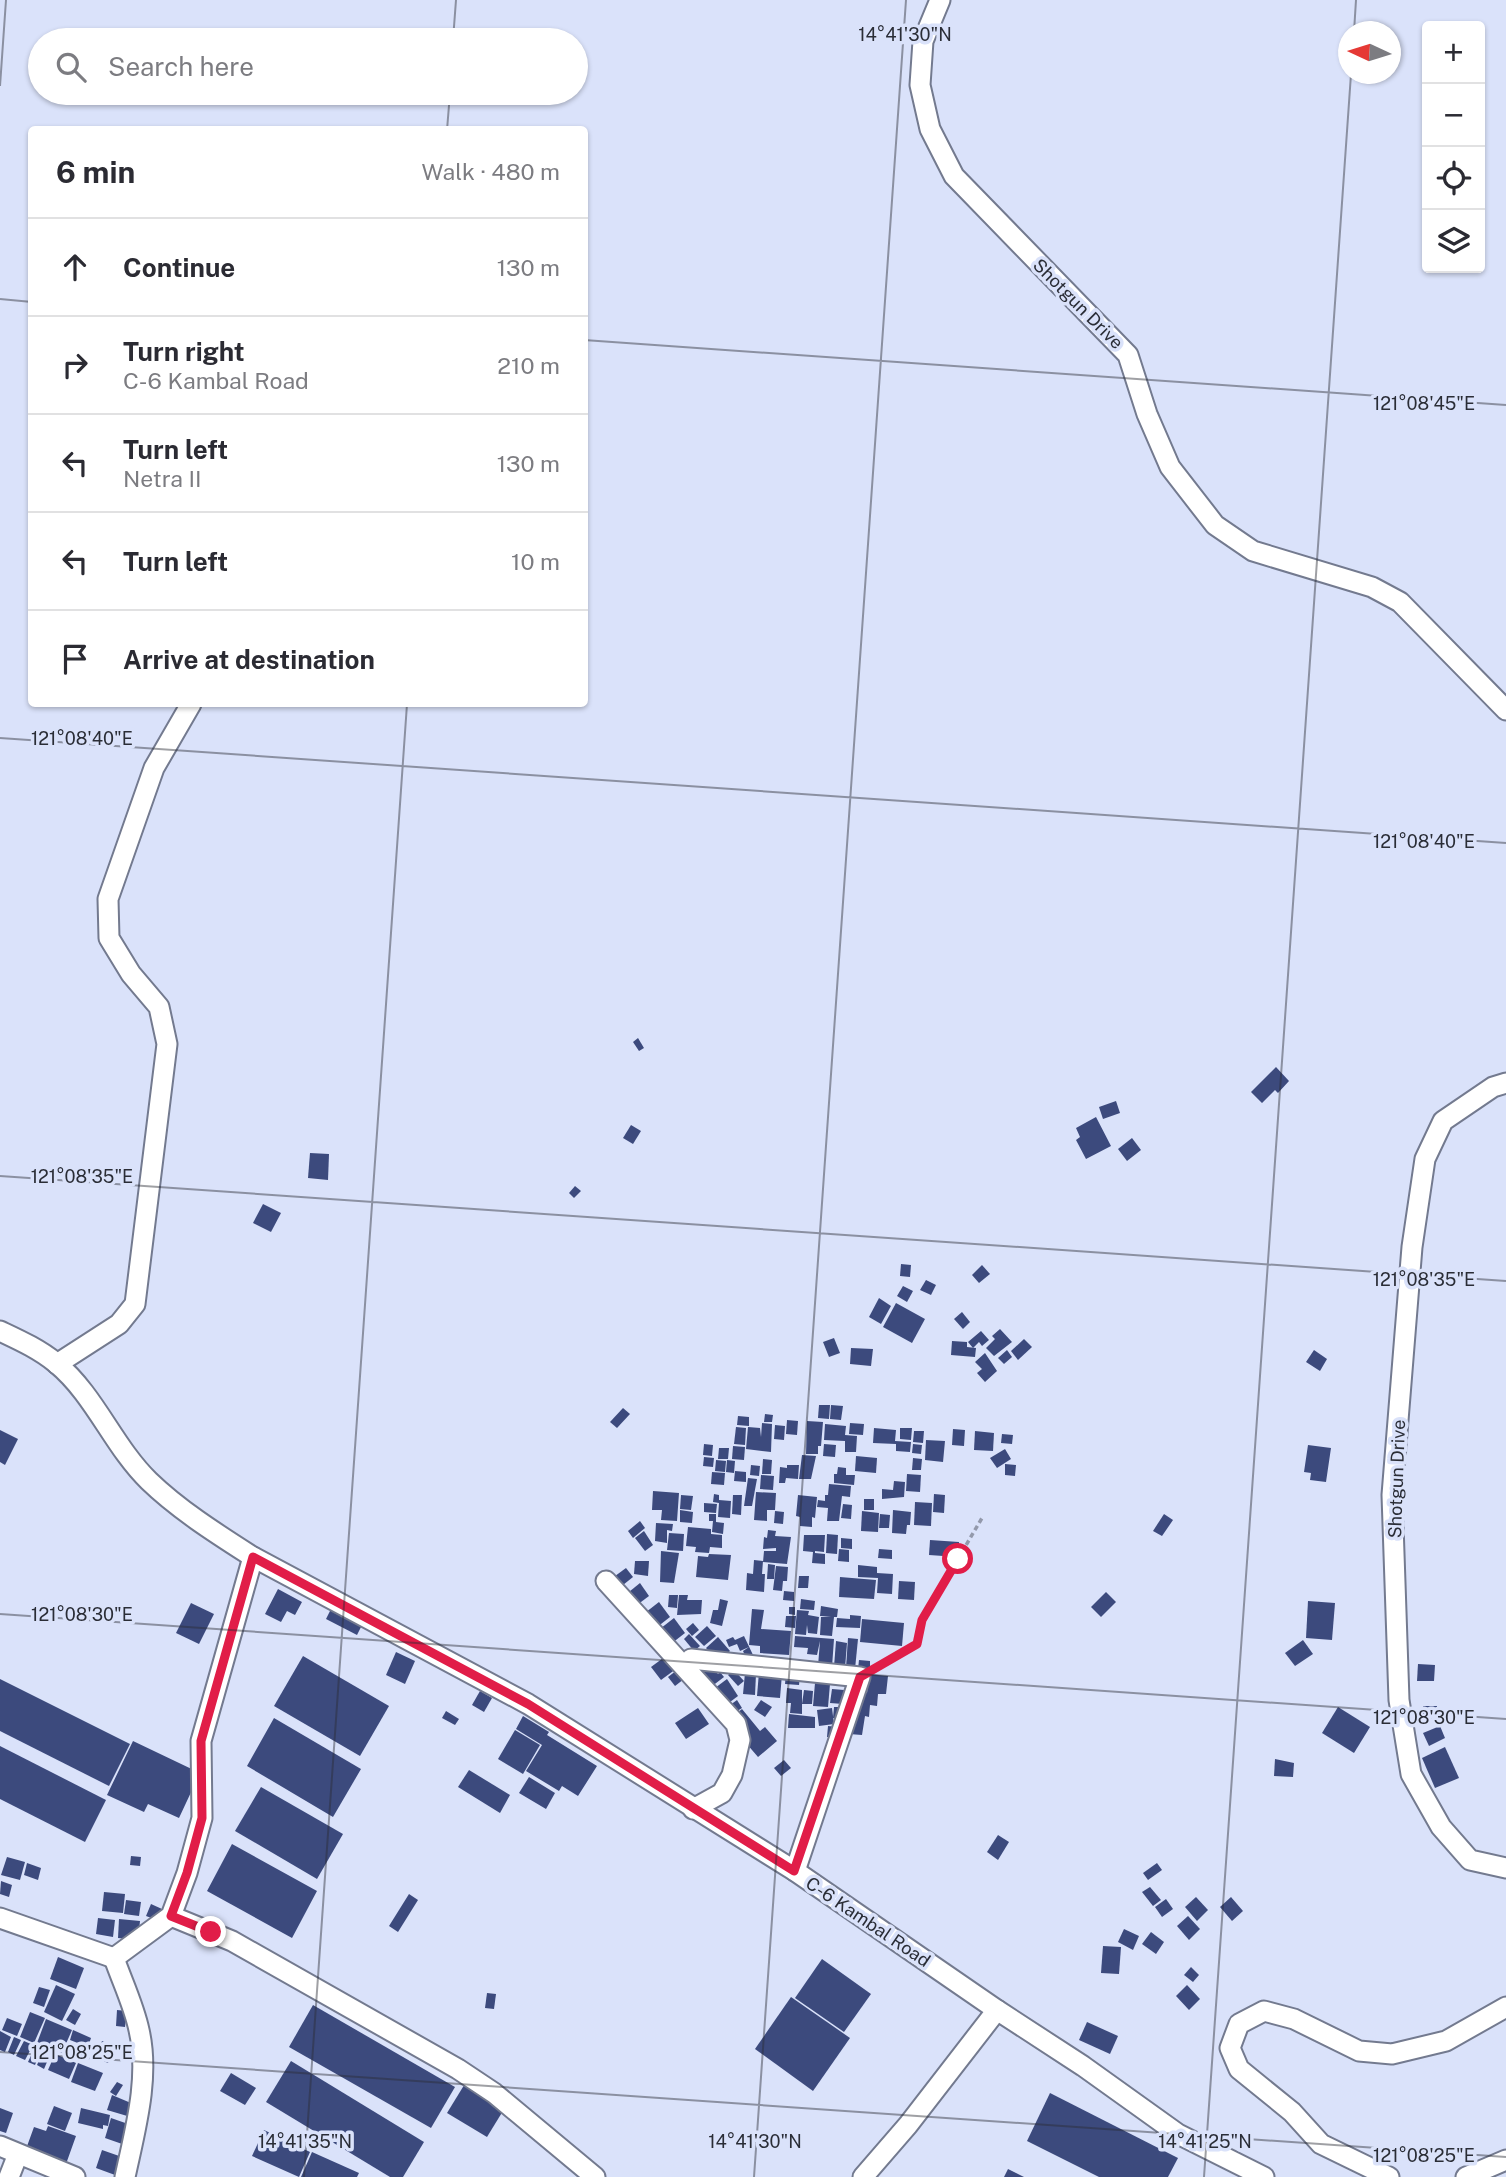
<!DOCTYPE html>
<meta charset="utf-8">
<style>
:root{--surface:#fff;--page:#f7f7f7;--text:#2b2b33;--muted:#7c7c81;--line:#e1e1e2}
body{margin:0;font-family:"Public Sans",sans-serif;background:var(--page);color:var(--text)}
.controls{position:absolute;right:21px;top:21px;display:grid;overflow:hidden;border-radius:7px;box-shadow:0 2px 5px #0004}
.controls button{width:63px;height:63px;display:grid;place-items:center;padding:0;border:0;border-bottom:2px solid var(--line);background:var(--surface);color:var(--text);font:35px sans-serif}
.compass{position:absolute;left:1338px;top:21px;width:63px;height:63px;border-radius:50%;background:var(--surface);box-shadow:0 2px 5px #0004;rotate:274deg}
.stop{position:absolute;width:21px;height:21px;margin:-16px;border:5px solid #e11d48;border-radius:50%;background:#fff}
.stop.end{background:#e11d48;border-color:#fff;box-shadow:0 2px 7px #0008}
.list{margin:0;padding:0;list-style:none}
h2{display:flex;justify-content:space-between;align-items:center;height:91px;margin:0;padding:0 28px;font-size:30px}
h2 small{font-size:23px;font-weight:400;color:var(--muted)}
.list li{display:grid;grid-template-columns:46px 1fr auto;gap:21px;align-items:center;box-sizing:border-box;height:98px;padding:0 28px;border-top:2px solid var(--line)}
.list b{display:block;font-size:26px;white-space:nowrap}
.list p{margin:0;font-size:23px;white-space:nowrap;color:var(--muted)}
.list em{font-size:23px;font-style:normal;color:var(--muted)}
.icon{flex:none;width:38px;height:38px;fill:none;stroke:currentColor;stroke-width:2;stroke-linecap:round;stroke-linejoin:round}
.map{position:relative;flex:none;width:1506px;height:2177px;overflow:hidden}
.search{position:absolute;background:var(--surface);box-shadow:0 2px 5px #0004;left:28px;top:28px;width:560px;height:77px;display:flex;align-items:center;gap:18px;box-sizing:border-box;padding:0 24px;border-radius:38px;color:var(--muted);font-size:26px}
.panel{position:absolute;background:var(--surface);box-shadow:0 2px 5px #0004;left:28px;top:126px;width:560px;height:581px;border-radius:7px}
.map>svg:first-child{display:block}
.building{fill:#3c4a7d}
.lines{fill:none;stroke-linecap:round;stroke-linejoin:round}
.minor-casing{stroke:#737a8f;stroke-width:23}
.path{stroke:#9399ab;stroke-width:3.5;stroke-dasharray:5 3.5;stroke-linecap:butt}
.minor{stroke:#fff;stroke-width:19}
.route{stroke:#e11d48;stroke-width:9}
.ticks{fill:none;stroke:#2a2d36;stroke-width:2;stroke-opacity:0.45}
.labels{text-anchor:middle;stroke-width:7;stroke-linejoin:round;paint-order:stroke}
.street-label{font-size:18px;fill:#2a2d36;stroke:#dae2fa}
.ticks-label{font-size:18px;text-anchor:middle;fill:#2a2d36;stroke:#dae2fa;stroke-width:7;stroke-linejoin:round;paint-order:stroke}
</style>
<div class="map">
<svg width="1506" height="2177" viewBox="0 0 1506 2177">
<rect width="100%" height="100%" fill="#dae2fa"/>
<!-- building -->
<g class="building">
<path d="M638,1038L644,1048L639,1051L633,1042Z"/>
<path d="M1276,1067L1289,1081L1278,1093L1275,1090L1262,1103L1251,1092Z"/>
<path d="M1116,1101L1120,1113L1103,1119L1099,1107Z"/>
<path d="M1096,1117L1111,1146L1086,1159L1076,1140L1080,1137L1076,1128Z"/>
<path d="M631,1125L641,1131L633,1144L623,1138Z"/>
<path d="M1132,1138L1141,1150L1127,1161L1118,1149Z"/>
<path d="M310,1153L329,1154L328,1180L308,1178Z"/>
<path d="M575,1186L581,1191L574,1198L569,1193Z"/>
<path d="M263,1204L281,1213L271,1232L253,1223Z"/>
<path d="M901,1264L911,1265L910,1277L900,1276Z"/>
<path d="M982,1265L990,1274L979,1283L972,1275Z"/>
<path d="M926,1280L936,1285L931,1295L920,1290Z"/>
<path d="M903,1286L913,1291L907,1302L897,1296Z"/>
<path d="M879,1298L891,1306L881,1324L869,1317Z"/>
<path d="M896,1303L925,1319L912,1343L883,1327Z"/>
<path d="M962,1312L970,1322L963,1329L954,1319Z"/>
<path d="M1000,1329L1012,1342L994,1356L986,1348L995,1339L992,1336Z"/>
<path d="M981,1331L989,1340L982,1346L979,1342L973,1348L968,1342Z"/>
<path d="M834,1338L840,1353L829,1357L823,1342Z"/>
<path d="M1024,1339L1032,1347L1018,1360L1011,1351Z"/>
<path d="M952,1341L967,1342V1347L976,1348L975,1357L951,1355Z"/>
<path d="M851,1348L873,1349L871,1366L850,1364Z"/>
<path d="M1007,1350L1012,1357L1004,1364L998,1358Z"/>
<path d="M1314,1350L1327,1359L1320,1371L1306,1362Z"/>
<path d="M985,1353L997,1371L985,1382L977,1373L982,1369L975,1362Z"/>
<path d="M819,1405H830L829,1419L818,1418Z"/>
<path d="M831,1405L843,1406L841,1420L830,1419Z"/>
<path d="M623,1408L630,1414L617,1428L610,1422Z"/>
<path d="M765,1414L773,1415L772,1422H764Z"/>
<path d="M738,1416L749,1417V1426L737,1425Z"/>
<path d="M787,1420L798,1421L797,1435L786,1434Z"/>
<path d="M807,1421L823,1422L821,1446H818V1454H806Z"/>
<path d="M762,1423L772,1424L771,1452L746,1449L748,1427L760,1428L761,1437Z"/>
<path d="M850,1423L864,1424L863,1435L849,1434Z"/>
<path d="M825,1424L846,1426L845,1435L857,1436L856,1452H845V1441L824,1440Z"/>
<path d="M775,1425L785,1426L784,1440L774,1439Z"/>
<path d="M736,1427L746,1428L745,1445L734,1444Z"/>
<path d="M874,1428L896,1430L895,1441L911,1442L910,1452L896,1451V1444L873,1443Z"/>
<path d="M900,1428H912L911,1440L900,1439Z"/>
<path d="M953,1429L965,1430L964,1446L952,1445Z"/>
<path d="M0,1430L18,1439L5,1465L0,1462Z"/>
<path d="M914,1431H924L923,1443L913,1442Z"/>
<path d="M975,1431L994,1433L993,1451L974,1450Z"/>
<path d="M1002,1434L1013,1435L1012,1444L1001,1443Z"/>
<path d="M926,1440L945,1441L943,1462L925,1460Z"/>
<path d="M704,1444L713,1445L712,1456L703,1455Z"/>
<path d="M824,1444L836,1445L835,1457L823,1456Z"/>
<path d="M913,1444L922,1445L921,1454L912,1453Z"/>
<path d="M1308,1445L1331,1448L1326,1482L1310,1480L1311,1473L1304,1472Z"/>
<path d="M733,1446L745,1447L744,1460L732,1459Z"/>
<path d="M719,1448H729L728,1459H718Z"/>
<path d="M1005,1449L1011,1459L997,1468L990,1458Z"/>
<path d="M802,1455L816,1456L811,1479H799Z"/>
<path d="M856,1456L877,1458L876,1473L855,1471Z"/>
<path d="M704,1457L714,1458L713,1467L703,1466Z"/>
<path d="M913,1458L922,1459L921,1470H912Z"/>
<path d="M763,1459L772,1460L771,1474H762Z"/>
<path d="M716,1460L726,1461L725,1472L715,1471Z"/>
<path d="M727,1460L735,1461L734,1473L726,1472Z"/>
<path d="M1005,1464L1016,1465L1015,1476L1005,1475Z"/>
<path d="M751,1465L760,1466L759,1476L750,1475Z"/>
<path d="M787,1465H799L798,1479L786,1478L785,1483H779L780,1467L787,1468Z"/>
<path d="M838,1467L846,1468V1475H855L854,1485L834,1483V1474H837Z"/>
<path d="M735,1471L746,1472V1482L734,1481Z"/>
<path d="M712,1472L725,1473L724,1485L711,1484Z"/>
<path d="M907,1474L921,1475L920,1492L906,1491Z"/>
<path d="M761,1475L774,1476L773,1490L760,1489Z"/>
<path d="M748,1478L757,1479L752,1506H744Z"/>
<path d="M894,1481L905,1482L904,1497L882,1499V1489L893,1490Z"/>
<path d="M829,1484L851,1486L850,1497L842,1496L839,1521H827L828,1508L817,1507L818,1500L825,1501V1495H828Z"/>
<path d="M653,1491L679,1493L677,1521L661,1520L662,1510H652Z"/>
<path d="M756,1492L776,1493L775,1510H767V1521L754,1520Z"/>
<path d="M714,1494L719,1495V1500L731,1501L730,1518L718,1517L719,1503L713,1502Z"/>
<path d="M934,1494L945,1495L944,1513L933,1512Z"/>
<path d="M681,1495L693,1496L691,1510L680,1509Z"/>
<path d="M733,1495H742L741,1515L732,1514Z"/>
<path d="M798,1495L817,1497L815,1518L812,1517V1527L800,1526V1517L796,1516Z"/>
<rect x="864" y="1499" width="10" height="11"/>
<path d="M915,1502L932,1503L931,1526L914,1525Z"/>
<path d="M704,1503L717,1504L716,1513L704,1512Z"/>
<path d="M843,1504L852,1505L851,1519L841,1518Z"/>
<path d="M680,1510L693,1512L692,1523L680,1522Z"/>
<path d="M893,1510L911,1512L910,1525H907L906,1534L892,1533Z"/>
<path d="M775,1511L784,1512L783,1524L774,1523Z"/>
<path d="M862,1511L879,1513L878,1532L861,1531Z"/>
<path d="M709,1514H716V1522L724,1523L723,1534L712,1532L713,1521H709Z"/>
<path d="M880,1514L890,1515L889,1528H879Z"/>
<path d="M1164,1514L1173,1520L1162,1536L1153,1531Z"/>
<path d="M640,1521L645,1528L633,1538L628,1531Z"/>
<path d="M656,1523L673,1524L672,1531L667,1530V1543L655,1541Z"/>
<path d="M688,1527L711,1529V1534L722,1535V1548L710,1547L709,1553L695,1552L696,1547L686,1546Z"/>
<path d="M768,1530L776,1531L775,1536L791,1537L787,1564L763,1562L764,1551H776V1548L763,1549L764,1537L767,1538Z"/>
<path d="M644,1531L653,1545L645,1551L635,1538Z"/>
<path d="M669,1533L684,1534L683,1551L667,1550Z"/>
<path d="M827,1534L838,1535L837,1554L826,1553Z"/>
<path d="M804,1535H825L824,1552L815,1551V1553L825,1554V1564L812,1563L813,1552L803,1551Z"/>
<path d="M841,1538L852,1539V1549L841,1548Z"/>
<path d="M930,1540L959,1542L958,1557L929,1555Z"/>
<path d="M839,1549L849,1550V1562L838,1561Z"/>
<path d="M879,1549L892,1550V1559L878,1558Z"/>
<path d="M661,1551L679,1553L674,1583L660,1582Z"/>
<path d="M709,1554L731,1555L728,1580L696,1577L698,1556L708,1557Z"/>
<path d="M754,1560L763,1561L762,1574H765L764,1592L746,1590L747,1573L753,1574Z"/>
<path d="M635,1561H649L648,1576L634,1574Z"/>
<path d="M768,1564L775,1565L774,1579H767Z"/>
<path d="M858,1565L877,1567V1573L893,1574L892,1594L877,1593L878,1578L858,1577Z"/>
<path d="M776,1566L788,1567L787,1581H783L782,1591L773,1590Z"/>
<path d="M626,1568L633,1577L618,1589L611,1579Z"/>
<path d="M799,1576H809L808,1588H798Z"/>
<path d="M840,1577L876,1580L874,1599L839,1597Z"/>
<path d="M899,1581L915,1582L914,1600L898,1599Z"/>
<path d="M640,1583L649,1596L633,1608L624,1596Z"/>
<path d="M278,1589L302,1602L295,1615L287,1611L281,1622L265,1614Z"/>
<path d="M784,1591L794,1592V1601L783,1600Z"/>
<path d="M1106,1592L1116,1602L1101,1617L1091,1607Z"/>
<path d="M669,1595H678L677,1608L668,1607Z"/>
<path d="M679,1595H688L687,1600H702L701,1614L677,1615Z"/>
<path d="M720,1599L728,1601L722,1626L710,1623L713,1610H718Z"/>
<path d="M801,1599L815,1601L814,1610L800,1609Z"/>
<path d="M1308,1601L1335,1603L1332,1640L1306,1638Z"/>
<path d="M659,1602L670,1617L652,1631L641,1616Z"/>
<path d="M191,1603L214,1614L199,1644L176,1633Z"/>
<path d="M821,1606L838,1609L837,1617H834L832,1636L820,1635L821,1617L831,1616H820Z"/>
<path d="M332,1607L363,1623L357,1635L326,1619Z"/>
<path d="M789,1607H795V1615L789,1614Z"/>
<path d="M752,1609L764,1610L761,1629L791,1631L789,1655L760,1653V1646L749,1645Z"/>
<path d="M797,1610L809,1611L808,1615L819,1617L817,1634L808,1633L807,1625L806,1635L795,1634Z"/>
<path d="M850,1615L861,1616L860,1628L836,1627L837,1618L850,1619Z"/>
<path d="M786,1616H796L795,1628L785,1627Z"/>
<path d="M674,1618L685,1633L667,1647L656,1632Z"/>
<path d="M862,1619L904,1623L902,1646L860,1642Z"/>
<path d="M693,1623L699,1630L692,1636L686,1629Z"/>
<path d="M707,1626L716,1636L704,1646L695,1637Z"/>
<path d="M689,1634L700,1646L694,1651L684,1639Z"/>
<path d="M744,1636L753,1655L746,1658L743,1651L749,1647L740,1651L737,1644L729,1647L726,1640L733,1637L735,1640Z"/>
<path d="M795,1636L834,1639L832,1667L818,1666L820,1641L817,1655L807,1654L808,1648L794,1647Z"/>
<path d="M718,1637L730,1651L718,1662L706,1648Z"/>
<path d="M848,1638L858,1639L855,1669L846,1668Z"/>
<path d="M1303,1640L1313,1654L1295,1666L1285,1653Z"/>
<path d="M836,1641L847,1643L845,1668L834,1667Z"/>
<path d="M396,1652L415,1661L405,1684L386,1675Z"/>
<path d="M670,1653L680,1666L661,1680L651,1667Z"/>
<path d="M303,1656L389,1706L360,1756L274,1706Z"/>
<path d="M859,1660L870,1661V1669H858Z"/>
<path d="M709,1662L718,1674L720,1672L724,1677L707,1690L695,1673Z"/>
<path d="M1418,1664L1435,1665L1434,1681H1417Z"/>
<path d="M681,1667L688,1676L675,1686L668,1677Z"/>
<path d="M734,1670L744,1681L738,1686L728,1675Z"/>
<path d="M759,1672L782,1674L780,1698L757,1696Z"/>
<path d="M745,1673L756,1674L755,1695L743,1694Z"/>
<path d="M786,1674L800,1675L799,1685L785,1684Z"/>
<path d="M869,1674L888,1676L886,1694H878L877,1706L870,1705L869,1717L865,1716L862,1735L849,1734L857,1692L867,1693Z"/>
<path d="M0,1679L130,1744L109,1786L0,1731Z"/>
<path d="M727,1679L738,1696L722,1708L711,1691Z"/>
<path d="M815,1683L830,1684L828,1707L813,1706Z"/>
<path d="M787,1688L802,1690V1714L790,1713L791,1703H786Z"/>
<path d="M832,1689L844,1690L843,1704L830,1703Z"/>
<path d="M804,1690L813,1691L812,1704H802Z"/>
<path d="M480,1691L492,1698L484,1712L472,1705Z"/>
<path d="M737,1700L742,1708L731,1715L726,1708Z"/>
<path d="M761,1700L772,1707L765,1717L754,1710Z"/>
<rect x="1423" y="1706" width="14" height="13"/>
<path d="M834,1707H842L841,1719L833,1718Z"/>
<path d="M1338,1707L1370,1727L1354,1753L1322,1733Z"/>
<path d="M698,1708L709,1724L686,1739L675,1723Z"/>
<path d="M832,1708L834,1724L819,1726L817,1710Z"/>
<path d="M742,1709L760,1731L765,1727L777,1741L758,1757L746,1743L750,1739L732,1717Z"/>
<path d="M446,1711L459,1719L455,1725L442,1718Z"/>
<path d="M789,1714L815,1717V1728H788Z"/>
<path d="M523,1716L549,1732L547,1735L597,1766L578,1796L562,1786L559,1791L526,1771L542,1745L516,1729Z"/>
<path d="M274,1718L361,1769L333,1817L247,1766Z"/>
<path d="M828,1726L838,1727L837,1737H827Z"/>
<path d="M1440,1726L1445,1738L1429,1746L1423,1733Z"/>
<path d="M515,1730L540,1745L523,1774L498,1759Z"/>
<path d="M133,1741L200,1773L179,1818L148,1804L144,1812L107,1795Z"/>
<path d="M0,1746L106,1800L85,1842L0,1799Z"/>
<path d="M1445,1747L1459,1778L1435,1788L1422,1758Z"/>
<path d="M1275,1759L1294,1763L1293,1777L1274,1776Z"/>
<path d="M784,1760L791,1768L781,1776L774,1768Z"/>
<path d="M469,1770L510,1795L500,1813L458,1787Z"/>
<path d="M529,1777L555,1793L546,1809L519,1793Z"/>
<path d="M261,1787L343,1834L317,1879L235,1831Z"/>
<path d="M998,1835L1009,1842L998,1860L987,1852Z"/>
<path d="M232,1844L317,1891L292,1938L207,1891Z"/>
<path d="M131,1856L141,1857L140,1866L130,1865Z"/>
<path d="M7,1857L25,1862L20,1880L1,1875Z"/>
<path d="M27,1863L41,1868L38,1880L24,1875Z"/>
<path d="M1157,1863L1162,1870L1148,1880L1143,1873Z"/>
<path d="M1,1881L12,1885L9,1897L0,1894Z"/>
<path d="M1150,1887L1161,1900L1153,1906L1142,1892Z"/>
<path d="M104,1892L125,1894L123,1913L102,1911Z"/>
<path d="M409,1894L418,1900L398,1932L389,1926Z"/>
<path d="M1196,1897L1208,1910L1197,1921L1185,1907Z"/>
<path d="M1231,1897L1243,1911L1232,1921L1220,1907Z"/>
<path d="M1166,1899L1173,1909L1162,1917L1155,1907Z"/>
<path d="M126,1900L141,1902L139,1916L124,1914Z"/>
<path d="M151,1904L162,1909L157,1920L146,1916Z"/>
<path d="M1188,1916L1200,1929L1189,1940L1177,1926Z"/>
<path d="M98,1918L115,1920L113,1937L96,1934Z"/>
<path d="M119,1919L140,1921L138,1940L118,1938Z"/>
<path d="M1124,1929L1139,1936L1133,1950L1118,1942Z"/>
<path d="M1151,1932L1164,1942L1156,1954L1142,1944Z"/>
<path d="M1103,1946L1121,1947L1119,1974L1101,1973Z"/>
<path d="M58,1957L84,1968L76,1989L50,1979Z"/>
<path d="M822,1959L871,1994L844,2032L795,1998Z"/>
<path d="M1191,1967L1199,1975L1193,1982L1184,1975Z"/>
<path d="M56,1985L75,1994L62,2021L44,2012Z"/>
<path d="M1187,1985L1200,1999L1189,2010L1176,1996Z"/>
<path d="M39,1987L50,1990L44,2007L33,2003Z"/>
<path d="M487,1993L496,1994L494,2009L485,2008Z"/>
<path d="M791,1997L850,2038L813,2091L755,2049Z"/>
<path d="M313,2005L455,2087L431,2128L289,2047Z"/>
<path d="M73,2009L81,2014L75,2025L66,2020Z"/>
<path d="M117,2010L127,2011L125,2027L116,2026Z"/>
<path d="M30,2012L45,2018L34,2043L20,2037Z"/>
<path d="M7,2018L22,2024L17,2036L2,2030Z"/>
<path d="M46,2019L72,2030L62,2053L37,2043Z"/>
<path d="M1087,2022L1118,2036L1110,2054L1079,2040Z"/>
<path d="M73,2030L91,2038L88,2047L70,2040Z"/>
<path d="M0,2031L11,2037L5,2052L0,2050Z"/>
<path d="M14,2037L21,2040L14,2055L8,2052Z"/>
<path d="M24,2041L33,2045L25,2060L16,2056Z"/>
<path d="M102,2041L114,2046L108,2063L96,2058Z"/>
<path d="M69,2044L83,2050L79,2061L64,2055Z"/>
<path d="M35,2047L41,2050L35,2065L28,2062Z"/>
<path d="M43,2051L50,2055L44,2069L37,2065Z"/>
<path d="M55,2054L76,2063L69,2079L48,2070Z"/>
<path d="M291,2061L424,2142L403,2177H390L266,2102Z"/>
<path d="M78,2063L103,2073L95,2091L71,2082Z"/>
<path d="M231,2073L256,2088L245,2105L220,2091Z"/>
<path d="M117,2082L123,2085L116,2096L110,2092Z"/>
<path d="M466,2082L506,2106L487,2137L447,2113Z"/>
<path d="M1050,2093L1178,2158L1168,2177H1099L1027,2141Z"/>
<path d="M112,2095L138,2106L134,2118L107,2110Z"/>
<path d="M54,2106L72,2113L65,2131L47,2124Z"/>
<path d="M0,2108L13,2113L6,2133L0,2131Z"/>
<path d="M81,2108L110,2115L108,2126L103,2125V2129L78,2123Z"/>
<path d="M111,2118L131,2125L125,2145L105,2138Z"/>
<path d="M48,2126L76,2136L66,2164L26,2149L34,2127L46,2131Z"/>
<path d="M264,2130L310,2152L299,2177L252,2156Z"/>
<path d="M102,2150L122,2157L115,2175L96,2168Z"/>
<path d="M312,2152L359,2173L357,2177H301Z"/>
<path d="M1008,2169L1024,2177H1004Z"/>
</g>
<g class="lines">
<!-- minor casing -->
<g class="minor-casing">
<g id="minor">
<path d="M940,0L923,41L920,85L930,129L954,176L1128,355L1147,414L1170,467L1215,525L1253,551L1372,587L1400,602L1506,710"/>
<path d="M1506,1083L1493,1087L1443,1121L1425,1159L1412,1247L1392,1495L1399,1700L1411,1774L1441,1827L1470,1860L1506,1868"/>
<path d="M0,1331C19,1340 39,1349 56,1363C95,1395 113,1446 149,1481C179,1510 217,1534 253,1557L528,1704L795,1871L997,2010L1083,2066L1178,2134L1264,2177"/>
<path d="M57,1364L119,1324L135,1304L167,1044L159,1007L131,974L109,938L108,899L154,768L191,704"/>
<path d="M606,1581L736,1724L740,1740L732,1775L722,1793L693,1809"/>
<path d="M691,1659L860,1677L795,1871"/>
<path d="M171,1916L232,1941L458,2069L494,2093L595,2177"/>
<path d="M0,1918L114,1958"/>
<path d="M114,1958L171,1916L187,1873L202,1818L201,1741L253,1557"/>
<path d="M114,1958C122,1981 134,2006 139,2030C150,2078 135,2130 125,2177"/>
<path d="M0,2146L75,2177"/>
<path d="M9,2177L18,2154"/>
<path d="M863,2177L908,2125L997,2010"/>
<path d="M1389,2177L1321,2144L1292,2112L1239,2069L1230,2048L1239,2024L1264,2011L1294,2019L1359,2051L1392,2054L1446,2041L1506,2007"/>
<path d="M1466,2177L1506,2160"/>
</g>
</g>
<!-- path -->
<path class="path" d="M874,1669L917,1644L922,1620L982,1518"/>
<!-- minor -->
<use href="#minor" class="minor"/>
</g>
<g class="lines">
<!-- route -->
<path class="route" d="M211,1932L171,1916L187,1873L202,1818L201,1741L253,1557L528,1704L794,1871L860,1677L917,1644L922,1620L958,1559"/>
</g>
<!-- ticks -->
<path class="ticks" d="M1354,32L1356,0M453,40L456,0M0,86L6,0M447,130L450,93M0,299L32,302M584,340L1506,405M0,738L1506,843M0,1176L1506,1281M0,1614L1506,1719M0,2052L1506,2157M304,2177L407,704M754,2177L906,0M1204,2177L1351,74"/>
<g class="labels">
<!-- street labels -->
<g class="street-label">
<text transform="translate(1078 304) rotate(45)" y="6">Shotgun Drive</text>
<text transform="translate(1397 1479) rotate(-88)" y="6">Shotgun Drive</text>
<text transform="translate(868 1922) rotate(34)" y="6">C-6 Kambal Road</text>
</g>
</g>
<g class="ticks-label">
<text x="905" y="41">14°41'30"N</text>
<text x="1424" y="410">121°08'45"E</text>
<text x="82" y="745">121°08'40"E</text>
<text x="1424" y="848">121°08'40"E</text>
<text x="82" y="1183">121°08'35"E</text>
<text x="1424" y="1286">121°08'35"E</text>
<text x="82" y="1621">121°08'30"E</text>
<text x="1424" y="1724">121°08'30"E</text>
<text x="82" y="2059">121°08'25"E</text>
<text x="305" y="2148">14°41'35"N</text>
<text x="755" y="2148">14°41'30"N</text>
<text x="1205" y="2148">14°41'25"N</text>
<text x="1424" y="2162">121°08'25"E</text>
</g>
</svg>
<div class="controls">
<button>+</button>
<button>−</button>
<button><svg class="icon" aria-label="locate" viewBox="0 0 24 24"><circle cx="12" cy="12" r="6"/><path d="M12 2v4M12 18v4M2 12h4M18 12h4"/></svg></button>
<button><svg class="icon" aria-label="layers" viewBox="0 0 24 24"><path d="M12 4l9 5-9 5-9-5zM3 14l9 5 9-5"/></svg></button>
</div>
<svg class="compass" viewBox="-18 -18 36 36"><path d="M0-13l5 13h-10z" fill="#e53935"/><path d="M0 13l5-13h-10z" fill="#7c7c81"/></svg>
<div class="stop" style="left:958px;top:1559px"></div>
<div class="stop end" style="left:211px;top:1932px"></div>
<div class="search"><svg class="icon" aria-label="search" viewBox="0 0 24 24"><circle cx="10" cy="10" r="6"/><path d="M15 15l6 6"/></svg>Search here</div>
<section class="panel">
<h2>6 min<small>Walk · 480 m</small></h2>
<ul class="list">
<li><svg class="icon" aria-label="ahead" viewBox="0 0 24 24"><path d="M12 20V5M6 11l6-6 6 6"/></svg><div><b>Continue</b></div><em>130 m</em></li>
<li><svg class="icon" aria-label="right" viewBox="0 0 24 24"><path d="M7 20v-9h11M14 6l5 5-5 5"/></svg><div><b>Turn right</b><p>C-6 Kambal Road</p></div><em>210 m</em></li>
<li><svg class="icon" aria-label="left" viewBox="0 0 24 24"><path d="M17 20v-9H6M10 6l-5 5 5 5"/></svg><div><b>Turn left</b><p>Netra II</p></div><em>130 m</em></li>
<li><svg class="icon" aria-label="left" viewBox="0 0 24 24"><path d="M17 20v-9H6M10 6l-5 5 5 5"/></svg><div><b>Turn left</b></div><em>10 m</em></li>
<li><svg class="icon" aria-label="arrive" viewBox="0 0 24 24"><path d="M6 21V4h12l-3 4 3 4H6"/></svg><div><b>Arrive at destination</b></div></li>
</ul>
</section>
</div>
